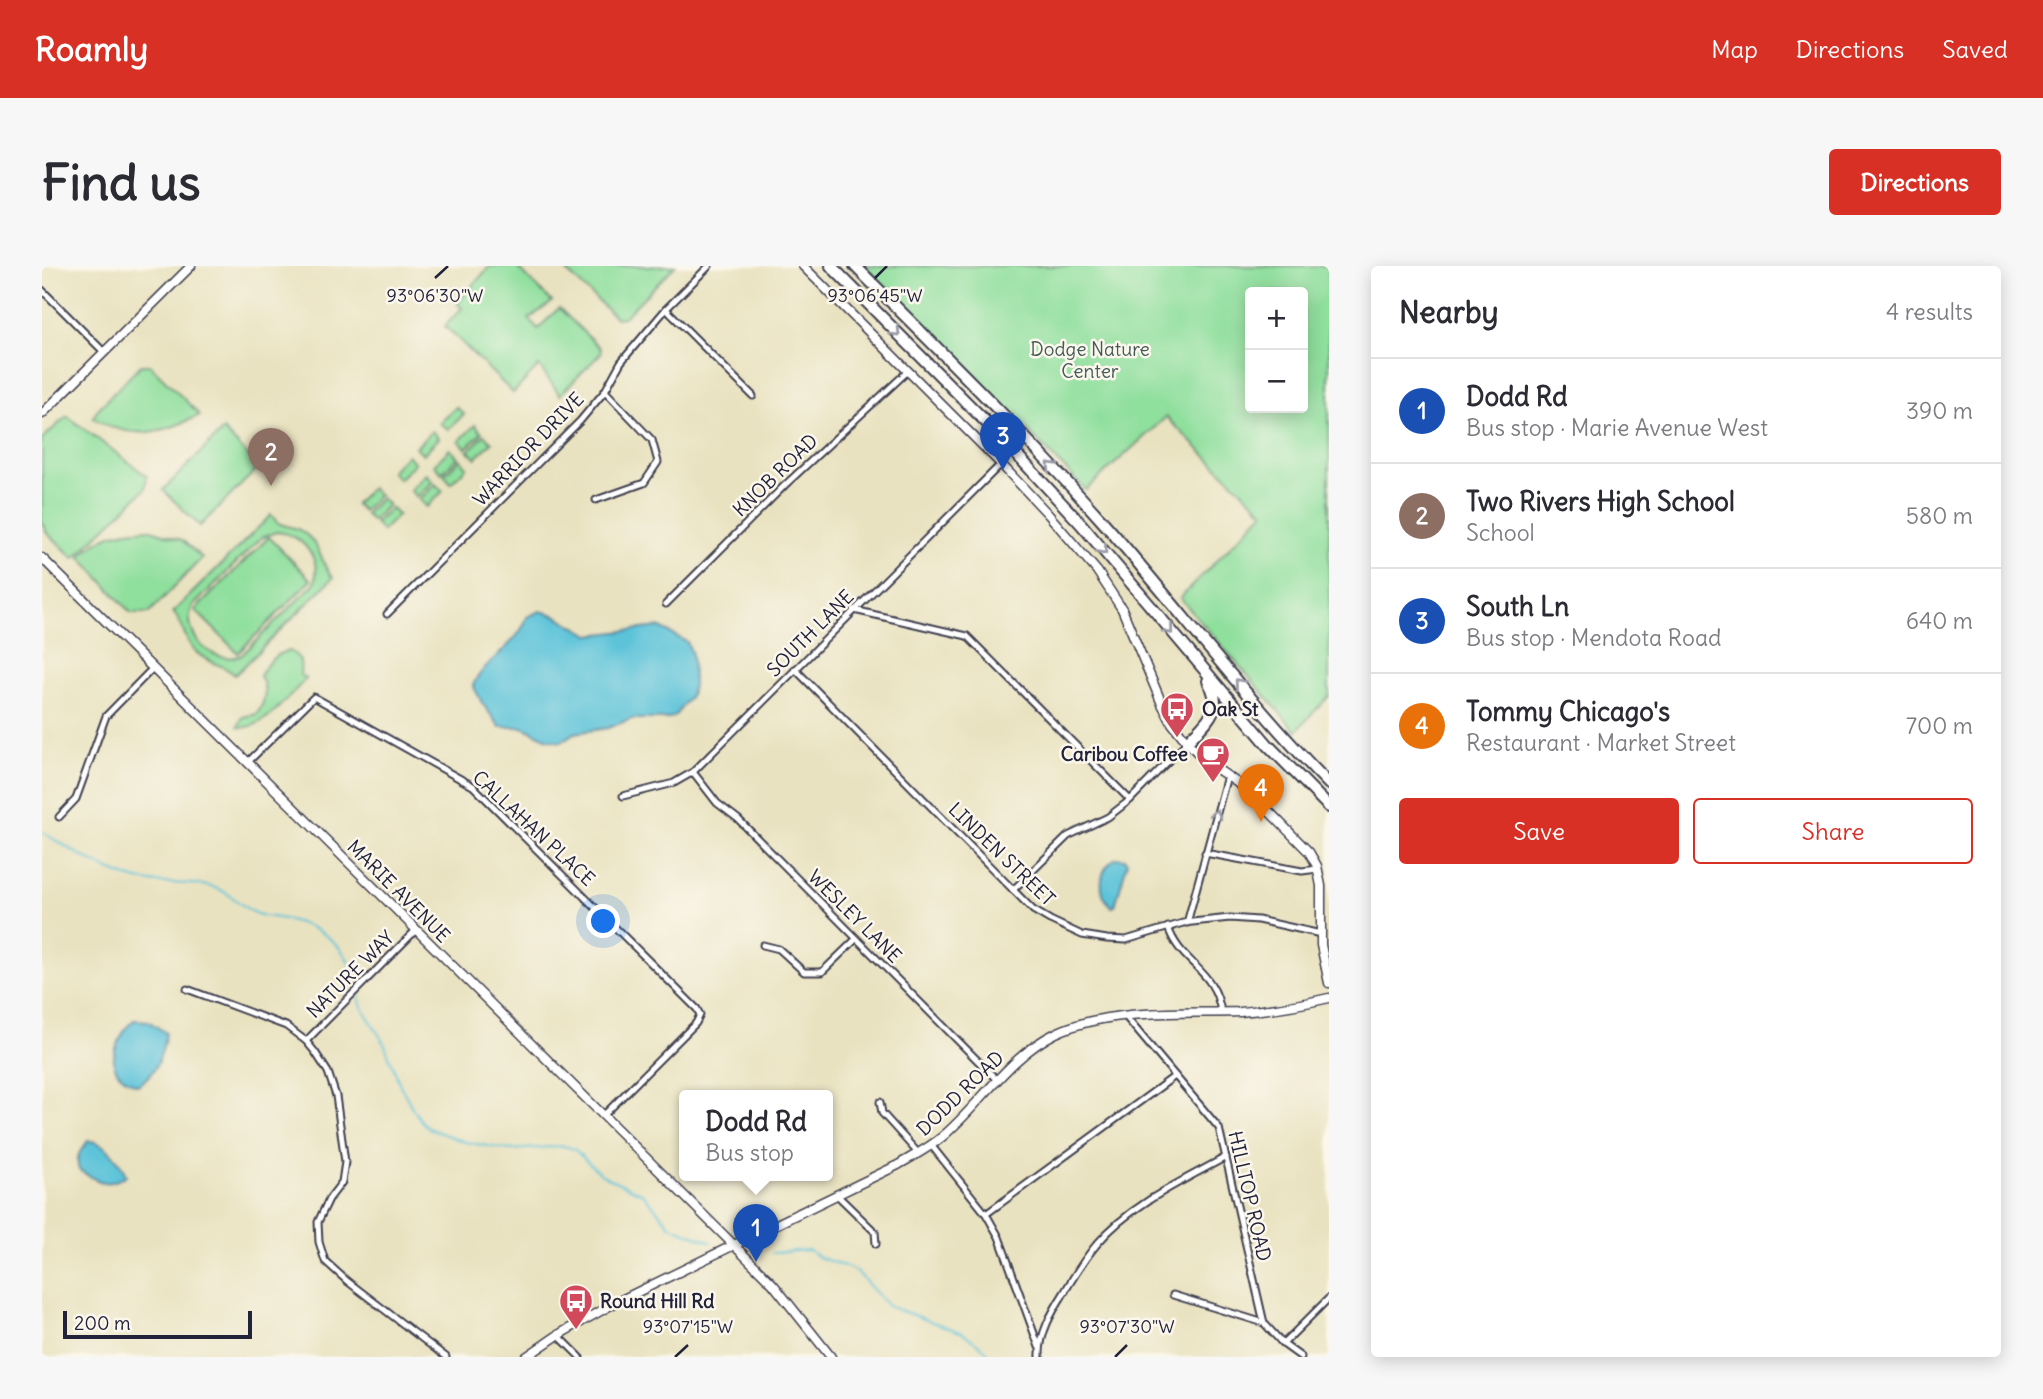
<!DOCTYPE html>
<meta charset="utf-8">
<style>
:root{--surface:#fff;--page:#f7f7f7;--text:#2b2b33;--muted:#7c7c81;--line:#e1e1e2;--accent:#d93025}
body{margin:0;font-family:Delius,sans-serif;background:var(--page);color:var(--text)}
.controls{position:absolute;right:21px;top:21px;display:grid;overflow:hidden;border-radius:7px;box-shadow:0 4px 18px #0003}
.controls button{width:63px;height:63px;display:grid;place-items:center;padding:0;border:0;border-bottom:2px solid var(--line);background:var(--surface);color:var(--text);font:35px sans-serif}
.scale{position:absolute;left:21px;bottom:18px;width:189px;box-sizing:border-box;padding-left:7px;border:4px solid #22223b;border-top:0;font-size:19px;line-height:24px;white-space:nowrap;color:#22223b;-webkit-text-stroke:5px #fbf7ec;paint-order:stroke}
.you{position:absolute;left:562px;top:656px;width:24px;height:24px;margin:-18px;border:5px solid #fff;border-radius:50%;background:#1a73e8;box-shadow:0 0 0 10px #1a73e833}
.badge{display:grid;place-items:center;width:46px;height:46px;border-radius:50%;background:var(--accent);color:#fff;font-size:23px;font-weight:700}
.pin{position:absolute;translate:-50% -58px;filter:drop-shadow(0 2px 4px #0008)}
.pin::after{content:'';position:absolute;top:37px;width:24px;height:21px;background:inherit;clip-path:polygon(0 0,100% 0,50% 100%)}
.popup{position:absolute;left:637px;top:824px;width:154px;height:91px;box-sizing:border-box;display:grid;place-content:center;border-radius:7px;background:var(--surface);filter:drop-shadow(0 2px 5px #0005);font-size:23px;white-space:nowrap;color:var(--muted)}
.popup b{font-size:26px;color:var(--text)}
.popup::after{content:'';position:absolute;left:50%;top:100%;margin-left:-14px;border:14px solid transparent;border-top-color:var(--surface)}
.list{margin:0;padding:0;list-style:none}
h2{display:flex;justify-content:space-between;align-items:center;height:91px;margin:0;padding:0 28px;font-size:30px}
h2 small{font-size:23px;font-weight:400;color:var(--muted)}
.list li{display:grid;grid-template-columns:46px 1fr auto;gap:21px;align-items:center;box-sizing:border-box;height:105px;padding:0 28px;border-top:2px solid var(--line)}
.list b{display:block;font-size:26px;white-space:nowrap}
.list p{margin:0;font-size:23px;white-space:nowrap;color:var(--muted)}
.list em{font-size:23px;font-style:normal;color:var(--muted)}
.actions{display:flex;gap:14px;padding:21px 28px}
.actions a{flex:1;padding:16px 0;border:2px solid var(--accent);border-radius:7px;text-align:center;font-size:24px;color:var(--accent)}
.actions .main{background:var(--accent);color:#fff}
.map{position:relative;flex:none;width:1287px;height:1091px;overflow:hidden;border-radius:7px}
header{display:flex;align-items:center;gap:42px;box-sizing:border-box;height:98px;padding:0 35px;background:var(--accent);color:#fff}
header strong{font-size:33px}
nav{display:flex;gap:38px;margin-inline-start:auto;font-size:24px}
.intro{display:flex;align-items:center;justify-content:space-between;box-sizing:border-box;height:168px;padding:0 42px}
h1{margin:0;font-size:49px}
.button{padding:18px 32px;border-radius:7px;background:var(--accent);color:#fff;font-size:24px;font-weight:700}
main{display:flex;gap:42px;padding:0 42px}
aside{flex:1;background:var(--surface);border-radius:7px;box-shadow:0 4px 18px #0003}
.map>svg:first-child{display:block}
.green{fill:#8fdf9d;stroke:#58806c;stroke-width:2;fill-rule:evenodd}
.water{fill:#5cc3d9;stroke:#3f728a;stroke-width:2}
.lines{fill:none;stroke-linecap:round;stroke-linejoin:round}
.stream{stroke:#5cc3d9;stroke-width:2}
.street-casing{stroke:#403f4f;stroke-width:9}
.secondary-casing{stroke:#403f4f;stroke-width:11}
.highway-casing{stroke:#403f4f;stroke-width:14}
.street{stroke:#fff;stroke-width:5}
.secondary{stroke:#fff;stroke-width:8}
.highway{stroke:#fff;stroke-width:10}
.oneway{stroke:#9c9ca7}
.ticks{fill:none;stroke:#22223b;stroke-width:2.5}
.labels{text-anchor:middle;stroke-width:5;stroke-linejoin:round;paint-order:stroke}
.park-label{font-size:19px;fill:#435b58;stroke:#fbf7ec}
.street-label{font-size:19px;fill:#22223b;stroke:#fbf7ec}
.poi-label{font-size:19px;font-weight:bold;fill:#22223b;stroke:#fbf7ec;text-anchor:start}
.ticks-label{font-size:18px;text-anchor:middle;fill:#22223b;stroke:#fbf7ec;stroke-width:5;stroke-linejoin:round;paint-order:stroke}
</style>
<header>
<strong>Roamly</strong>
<nav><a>Map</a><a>Directions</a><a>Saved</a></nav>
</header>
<div class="intro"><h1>Find us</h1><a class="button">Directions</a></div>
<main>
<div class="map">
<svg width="1287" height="1091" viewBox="0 0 1287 1091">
<rect width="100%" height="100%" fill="#fbf7ec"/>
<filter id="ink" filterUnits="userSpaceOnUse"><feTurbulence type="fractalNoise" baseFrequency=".0143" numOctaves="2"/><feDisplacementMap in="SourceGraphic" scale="14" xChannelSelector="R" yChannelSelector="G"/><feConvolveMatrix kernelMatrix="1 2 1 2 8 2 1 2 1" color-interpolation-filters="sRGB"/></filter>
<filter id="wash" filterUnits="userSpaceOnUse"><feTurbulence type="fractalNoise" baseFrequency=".00686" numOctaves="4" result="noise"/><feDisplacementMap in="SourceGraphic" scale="28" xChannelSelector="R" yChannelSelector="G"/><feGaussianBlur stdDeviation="1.57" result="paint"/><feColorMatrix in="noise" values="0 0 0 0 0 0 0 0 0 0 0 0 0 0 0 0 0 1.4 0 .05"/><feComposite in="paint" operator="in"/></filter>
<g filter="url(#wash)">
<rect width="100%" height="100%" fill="#e9e2c0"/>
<!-- green -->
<g class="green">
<path d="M448,0H474L510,36L487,53L496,63L517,42L558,82L559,87L518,129L497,100L471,127L403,60L420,42L415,37Z"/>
<path d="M519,0H633L582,51L574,52Z"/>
<path d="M822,0H1287V430L1254,465L1138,332L1222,246L1124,151L1044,224ZM1208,26H1261V142H1208Z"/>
<path d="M99,99H108L158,149C119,168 90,175 51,152L55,144Z"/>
<path d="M414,141L422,148L406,164L398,157Z"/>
<path d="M25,150L105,210L103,223L32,292L5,267L0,257V173Z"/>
<path d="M433,159L440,167L424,182L417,175Z"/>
<path d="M181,164L217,201L158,260L121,224Z"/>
<path d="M390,165L397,172L381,188L374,181Z"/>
<path d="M442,169L450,176L434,192L426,185Z"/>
<path d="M408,183L416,191L400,207L392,199Z"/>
<path d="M365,189L373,197L357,213L349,205Z"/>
<path d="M418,193L425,201L409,217L402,209Z"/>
<path d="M384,208L391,215L375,231L368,224Z"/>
<path d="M393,218L401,225L385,241L377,234Z"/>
<path d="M329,222L337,229L321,245L313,238Z"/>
<path d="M339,232L346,239L330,255L323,248Z"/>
<path d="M349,242L356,249L340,265L333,257Z"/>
<path d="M229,249C232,251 233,255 236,257C247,262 255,260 266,270C280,283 280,301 291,312L193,409C182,398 164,397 152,384C141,372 141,356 131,346ZM234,266C259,268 281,292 272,318L200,389C173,401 139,370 150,341L219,272Z"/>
<path d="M106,263L140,274L160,292L107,347H89L38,290C62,268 74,265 106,263Z"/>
<path d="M227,271L269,314L196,387L153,344Z"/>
<path d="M248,385C260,392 259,397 258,409L264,413C247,429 221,466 196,461L201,451L215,448C224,435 226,423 218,410C224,398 234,386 248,385Z"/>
</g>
<!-- water -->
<g class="water">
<path d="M498,345L513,349L548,369L617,361L645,376L650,388L651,419L648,430L633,450L625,453H589L566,462L532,467L519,476L506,473L481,461H458L440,437L431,419C444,392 476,380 485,351Z"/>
<path d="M1074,592L1083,593L1085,597L1073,640L1070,641C1055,628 1056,603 1074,592Z"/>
<path d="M92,754L106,755L124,767C119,790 116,806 96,819C70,809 66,795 79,771C83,764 85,759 92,754Z"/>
<path d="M46,875C62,874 78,895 84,909C66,923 55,915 37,904C33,891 38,885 46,875Z"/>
</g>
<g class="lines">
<!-- stream -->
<g class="stream">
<path d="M0,566C27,582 55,601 85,611C114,621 141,614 170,621C188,625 198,641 215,648C223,651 233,651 242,653C279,661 308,679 314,720"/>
<path d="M315,725L320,741L342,777L358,819L371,843L380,856L388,863L423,876L468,884L522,880L532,883L560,909L601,928L629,960L669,976"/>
<path d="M730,987L767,984L776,991L805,1001L815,1006L846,1040L921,1067L942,1082L948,1091"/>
</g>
</g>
</g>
<g filter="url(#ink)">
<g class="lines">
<!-- street casing -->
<g class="street-casing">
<g id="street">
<path d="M0,24L62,86"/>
<path d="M624,43L711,130"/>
<path d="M554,234L602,217L616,196L610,174L563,125"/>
<path d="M624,338L743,219L866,105"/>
<path d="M812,344L925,370L1088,534"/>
<path d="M345,348L538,155L563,125L579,96L624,43L667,0"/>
<path d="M753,403L991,644L1008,654L1040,669L1065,673L1084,674L1141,657L1188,652L1216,654L1279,668"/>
<path d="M206,496L272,431L431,520L655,743L658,749L654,757L561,850"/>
<path d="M651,506L675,537L696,553L955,814"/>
<path d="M581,530L632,517L651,506L959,198"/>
<path d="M17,551L34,533L64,450L111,402"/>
<path d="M1163,587L1260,605L1276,603"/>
<path d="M971,624L1026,570L1066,551L1088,534L1145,476"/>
<path d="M1145,657L1185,510"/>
<path d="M1126,661C1138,698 1174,703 1179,747"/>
<path d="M721,679L737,683L762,706H780L814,673"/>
<path d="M145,723L244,760L264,775L273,786L286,806L294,830L303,896L300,916L287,933L276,956L277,976L283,995L305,1015L404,1091"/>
<path d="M1083,750L1177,862L1222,1057L1241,1078L1259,1091"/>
<path d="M264,775L374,664"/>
<path d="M838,836L840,847L876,887"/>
<path d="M889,879L944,948L957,971L997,1081"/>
<path d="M795,929L833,966L834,978"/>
<path d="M944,948L1133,810"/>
<path d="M1131,1029L1222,1057"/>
<path d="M516,1069L538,1091"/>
<path d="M1241,1078L1287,1032"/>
<path d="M998,1091C997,1068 1010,1046 1022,1027C1032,1010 1043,992 1055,978C1088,939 1140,915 1184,891"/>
</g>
</g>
<!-- secondary casing -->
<g class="secondary-casing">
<g id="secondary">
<path d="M761,0L959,198L1006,248L1055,305L1080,343L1120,438L1130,457L1145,476L1165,496L1207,525L1267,586L1275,600L1279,620V679L1287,717"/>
<path d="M0,148L149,0"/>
<path d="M0,292L731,1018L789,1091"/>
<path d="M484,1091L516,1069L569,1039L856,899C871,890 887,882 900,871C939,838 967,790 1014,767C1066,742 1141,748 1198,746C1228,744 1257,739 1287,732"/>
</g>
</g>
<!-- highway casing -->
<g class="highway-casing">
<g id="highway">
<path d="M789,0L950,162L1039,258L1226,479L1287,541"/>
<path d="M813,0C897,84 982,167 1061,256C1137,342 1206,436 1287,518"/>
<path d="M1145,476C1163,456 1184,444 1166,415"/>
</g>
</g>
<!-- street -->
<use href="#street" class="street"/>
<!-- secondary -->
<use href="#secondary" class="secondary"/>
<!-- highway -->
<use href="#highway" class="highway"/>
</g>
<!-- one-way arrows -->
<defs><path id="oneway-chevron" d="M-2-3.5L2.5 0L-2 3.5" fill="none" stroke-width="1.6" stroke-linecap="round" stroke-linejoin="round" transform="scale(1.75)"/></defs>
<g class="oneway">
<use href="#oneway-chevron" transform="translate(854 66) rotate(45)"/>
<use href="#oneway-chevron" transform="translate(1009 200) rotate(-133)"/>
<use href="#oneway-chevron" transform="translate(1061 284) rotate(50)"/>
<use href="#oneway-chevron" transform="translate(1127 364) rotate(50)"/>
<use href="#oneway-chevron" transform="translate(1197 417) rotate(-130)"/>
<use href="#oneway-chevron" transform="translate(1174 548) rotate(-74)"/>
</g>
</g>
<!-- ticks -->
<path class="ticks" d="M393,12L406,0M833,12L845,0M633,1091L646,1079M1073,1091L1085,1079"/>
<!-- icons -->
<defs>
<g id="bus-pin" transform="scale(1.75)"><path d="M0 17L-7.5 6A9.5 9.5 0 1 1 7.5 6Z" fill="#d1495b" stroke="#fbf7ec"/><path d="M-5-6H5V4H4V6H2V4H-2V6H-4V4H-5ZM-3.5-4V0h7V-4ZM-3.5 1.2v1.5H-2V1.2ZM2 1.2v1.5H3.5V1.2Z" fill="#fff"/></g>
<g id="cafe-pin" transform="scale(1.75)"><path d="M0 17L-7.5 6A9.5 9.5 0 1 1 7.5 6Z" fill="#d1495b" stroke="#fbf7ec"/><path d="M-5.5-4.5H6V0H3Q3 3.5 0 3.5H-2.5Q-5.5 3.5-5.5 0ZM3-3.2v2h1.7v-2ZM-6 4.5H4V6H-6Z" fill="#fff"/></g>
</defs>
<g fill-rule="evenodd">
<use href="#bus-pin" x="1135" y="443"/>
<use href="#cafe-pin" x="1171" y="488"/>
<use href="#bus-pin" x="534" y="1035"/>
</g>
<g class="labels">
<!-- park labels -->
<g class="park-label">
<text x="1048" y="90">Dodge Nature<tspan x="1048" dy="22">Center</tspan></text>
</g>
<!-- street labels -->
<g class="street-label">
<text transform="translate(486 183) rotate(-46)" y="7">WARRIOR DRIVE</text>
<text transform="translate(733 209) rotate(-44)" y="7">KNOB ROAD</text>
<text transform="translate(768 367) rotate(-45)" y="7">SOUTH LANE</text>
<text transform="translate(492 562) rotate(43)" y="7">CALLAHAN PLACE</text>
<text transform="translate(960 588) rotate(44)" y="7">LINDEN STREET</text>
<text transform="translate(357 625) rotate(45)" y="7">MARIE AVENUE</text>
<text transform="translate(813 650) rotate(45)" y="7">WESLEY LANE</text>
<text transform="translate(308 708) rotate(-45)" y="7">NATURE WAY</text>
<text transform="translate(918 827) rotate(-44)" y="7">DODD ROAD</text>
<text transform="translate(1208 930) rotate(77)" y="7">HILLTOP ROAD</text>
</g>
<!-- poi labels -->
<g class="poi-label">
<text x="1160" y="450">Oak St</text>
<text x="1146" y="495" text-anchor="end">Caribou Coffee</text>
<text x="558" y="1042">Round Hill Rd</text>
</g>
</g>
<g class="ticks-label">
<text x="393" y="36">93°06'30"W</text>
<text x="833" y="36">93°06'45"W</text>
<text x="646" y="1067">93°07'15"W</text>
<text x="1085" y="1067">93°07'30"W</text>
</g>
</svg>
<div class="controls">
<button>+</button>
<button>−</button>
</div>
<div class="scale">200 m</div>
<div class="you"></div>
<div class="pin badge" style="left:714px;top:996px;background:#1a4fb4">1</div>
<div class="popup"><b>Dodd Rd</b>Bus stop</div>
<div class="pin badge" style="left:229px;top:220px;background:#8d6e63">2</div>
<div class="pin badge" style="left:961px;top:204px;background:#1a4fb4">3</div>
<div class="pin badge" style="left:1219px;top:556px;background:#e8710a">4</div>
</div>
<aside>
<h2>Nearby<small>4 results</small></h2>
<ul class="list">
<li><span class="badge" style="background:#1a4fb4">1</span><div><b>Dodd Rd</b><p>Bus stop · Marie Avenue West</p></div><em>390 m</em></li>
<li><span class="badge" style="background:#8d6e63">2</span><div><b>Two Rivers High School</b><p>School</p></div><em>580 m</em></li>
<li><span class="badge" style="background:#1a4fb4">3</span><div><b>South Ln</b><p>Bus stop · Mendota Road</p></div><em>640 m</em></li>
<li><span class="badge" style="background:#e8710a">4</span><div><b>Tommy Chicago's</b><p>Restaurant · Market Street</p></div><em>700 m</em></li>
</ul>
<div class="actions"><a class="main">Save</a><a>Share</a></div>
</aside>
</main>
